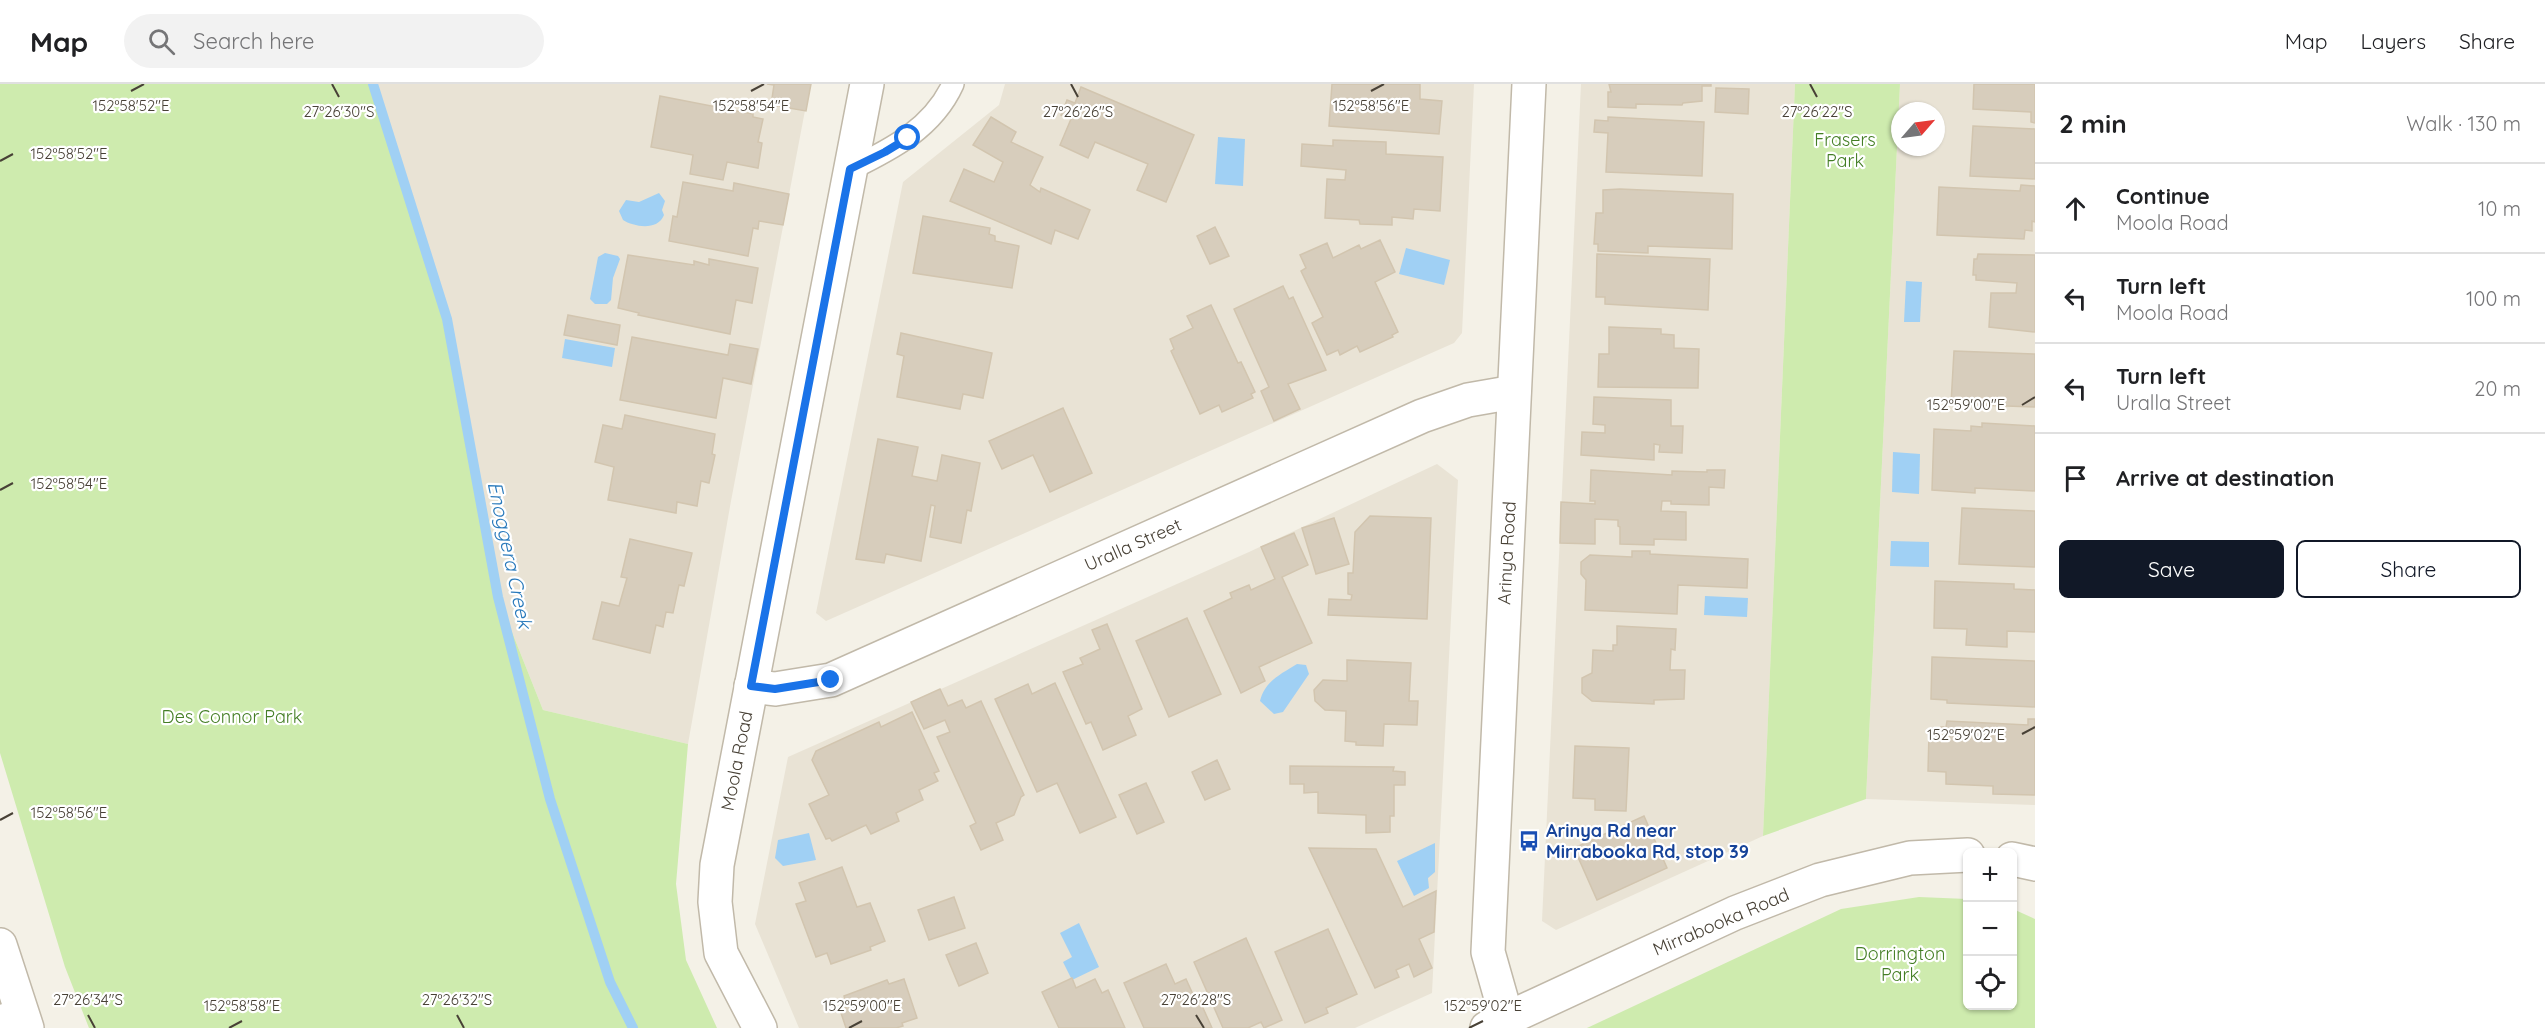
<!DOCTYPE html>
<meta charset="utf-8">
<style>
:root{--surface:#fff;--page:#f2f2f2;--text:#202124;--muted:#757577;--line:#e0e0e0;--accent:#111827}
body{margin:0;font-family:Quicksand,sans-serif;background:var(--page);color:var(--text)}
.controls{position:absolute;right:18px;bottom:18px;display:grid;overflow:hidden;border-radius:9px;box-shadow:0 2px 4px #0004}
.controls button{width:54px;height:54px;display:grid;place-items:center;padding:0;border:0;border-bottom:2px solid var(--line);background:var(--surface);color:var(--text);font:30px sans-serif}
.compass{position:absolute;left:1891px;top:18px;width:54px;height:54px;border-radius:50%;background:var(--surface);box-shadow:0 2px 4px #0004;rotate:62deg}
.stop{position:absolute;width:18px;height:18px;margin:-14px;border:4px solid #1a73e8;border-radius:50%;background:#fff}
.stop.end{background:#1a73e8;border-color:#fff;box-shadow:0 2px 6px #0008}
.list{margin:0;padding:0;list-style:none}
h2{display:flex;justify-content:space-between;align-items:center;height:78px;margin:0;padding:0 24px;font-size:26px}
h2 small{font-size:20px;font-weight:400;color:var(--muted)}
.list li{display:grid;grid-template-columns:39px 1fr auto;gap:18px;align-items:center;box-sizing:border-box;height:90px;padding:0 24px;border-top:2px solid var(--line)}
.list b{display:block;font-size:22px;white-space:nowrap}
.list p{margin:0;font-size:20px;white-space:nowrap;color:var(--muted)}
.list em{font-size:20px;font-style:normal;color:var(--muted)}
.actions{display:flex;gap:12px;padding:18px 24px}
.actions a{flex:1;padding:14px 0;border:2px solid var(--accent);border-radius:9px;text-align:center;font-size:21px;color:var(--accent)}
.actions .main{background:var(--accent);color:#fff}
.icon{flex:none;width:33px;height:33px;fill:none;stroke:currentColor;stroke-width:2;stroke-linecap:round;stroke-linejoin:round}
.map{position:relative;flex:none;width:2035px;height:944px;overflow:hidden}
header{display:flex;align-items:center;gap:36px;box-sizing:border-box;height:84px;padding:0 30px;background:var(--surface);border-bottom:2px solid var(--line)}
header strong{font-size:28px}
nav{display:flex;gap:33px;margin-inline-start:auto;font-size:21px}
.search{width:420px;height:54px;background:var(--page);display:flex;align-items:center;gap:15px;box-sizing:border-box;padding:0 21px;border-radius:33px;color:var(--muted);font-size:22px}
main{display:flex}
aside{flex:1;background:var(--surface)}
.map>svg:first-child{display:block}
.residential{fill:#e9e3d5;fill-rule:evenodd}
.green{fill:#ceebae}
.water{fill:#a0d0f4}
.lines{fill:none;stroke-linecap:round;stroke-linejoin:round}
.stream{stroke:#a0d0f4;stroke-width:10}
.building{fill:#d7cdbc;stroke:#d2c5af;stroke-width:1.5}
.service-casing{stroke:#c1b9a9;stroke-width:24}
.minor-casing{stroke:#c1b9a9;stroke-width:36}
.tertiary-casing{stroke:#c1b9a9;stroke-width:36}
.service{stroke:#fff;stroke-width:21}
.minor{stroke:#fff;stroke-width:33}
.tertiary{stroke:#fff;stroke-width:33}
.route{stroke:#1a73e8;stroke-width:8}
.ticks{fill:none;stroke:#484136;stroke-width:2}
.labels{text-anchor:middle;stroke-width:4.5;stroke-linejoin:round;paint-order:stroke}
.park-label{font-size:18px;fill:#447e25;stroke:#fff}
.street-label{font-size:18px;fill:#484136;stroke:#fff}
.transit-label{font-size:18px;font-weight:bold;fill:#164399;stroke:#fff;text-anchor:start}
.water-label{font-size:20px;font-style:italic;fill:#2879bb;stroke:#fff}
.ticks-label{font-size:15px;text-anchor:middle;fill:#484136;stroke:#fff;stroke-width:4.5;stroke-linejoin:round;paint-order:stroke}
</style>
<header>
<strong>Map</strong>
<div class="search"><svg class="icon" aria-label="search" viewBox="0 0 24 24"><circle cx="10" cy="10" r="6"/><path d="M15 15l6 6"/></svg>Search here</div>
<nav><a>Map</a><a>Layers</a><a>Share</a></nav>
</header>
<main>
<div class="map">
<svg width="2035" height="944" viewBox="0 0 2035 944">
<rect width="100%" height="100%" fill="#f4f1e7"/>
<!-- residential -->
<g class="residential">
<path d="M373,0H810L731,417L688,660L543,626L498,513L447,235Z"/>
<path d="M1005,0H1474L1462,249L1454,259L826,537L816,529L903,98L999,21Z"/>
<path d="M1581,0H1795L1763,752L1556,846L1542,837Z"/>
<path d="M1900,0H2035V721L1866,715ZM1900,27H1936V63H1900Z"/>
<path d="M1437,380L1458,396L1432,909L1355,944H799L755,840L788,673L1249,468Z"/>
</g>
<!-- green -->
<g class="green">
<path d="M0,0H373L447,235L498,513L543,626L688,660L676,800L686,876L717,944H89L65,883L0,669Z"/>
<path d="M1795,0H1900L1866,715L1763,752Z"/>
<path d="M1919,813L1967,815L1968,922H2012L2013,825L2035,835V944H1587L1841,825Z"/>
</g>
<!-- water -->
<g class="water">
<path d="M1218,53L1245,55L1243,102L1215,100Z"/>
<path d="M659,109L665,117L662,126L664,131C658,147 634,143 623,136L619,127L626,116L639,118Z"/>
<path d="M1406,164L1450,176L1444,201L1399,190Z"/>
<path d="M605,169L618,172L620,175L613,194L611,216L607,220H595L590,215L598,173Z"/>
<path d="M1906,197L1922,198L1920,238H1904Z"/>
<path d="M565,255L615,264L612,283L562,274Z"/>
<path d="M1893,368L1920,370L1919,410L1892,408Z"/>
<path d="M1891,457L1929,458V483L1890,482Z"/>
<path d="M1705,512L1748,514L1747,533L1704,531Z"/>
<path d="M1297,580L1306,581L1309,590L1283,628L1274,630L1260,617C1265,597 1281,590 1297,580Z"/>
<path d="M809,749L816,776L783,782L775,774L778,756Z"/>
<path d="M1435,759V788L1428,794L1429,804L1414,812L1397,777Z"/>
<path d="M1079,839L1099,883L1072,896L1063,878L1072,873L1060,849Z"/>
</g>
<g class="lines">
<!-- stream -->
<path class="stream" d="M373,0L447,235L498,513L550,715L610,898L633,944"/>
</g>
<!-- building -->
<g class="building">
<path d="M767,0H811L806,27L771,21L774,1Z"/>
<path d="M1332,0H1420V15L1442,17L1439,50L1329,42Z"/>
<path d="M1609,0H1711V2H1702V17L1683,19L1682,21L1636,20V24L1608,23V8H1611Z"/>
<path d="M1974,0H2035V39L2031,38V28L1973,25Z"/>
<path d="M1081,3L1194,51L1166,118L1137,106L1148,80L1095,58L1088,74L1060,61L1071,35L1061,31L1067,16L1075,19Z"/>
<path d="M1716,4L1749,5L1748,30L1715,28Z"/>
<path d="M660,12L753,30V33L763,35L758,58L762,59L758,84L727,78L723,96L690,90L693,71L651,63Z"/>
<path d="M991,33L1016,48L1011,58L1043,73L1030,101L1040,108L1041,104L1090,126L1078,155L1055,146L1051,160L950,117L964,85L994,98L1003,78L973,61Z"/>
<path d="M1608,33L1704,38L1702,92L1606,88L1608,49L1594,48L1595,36L1608,37Z"/>
<path d="M1973,42L2035,45V95L1970,92Z"/>
<path d="M1333,56L1386,58V70L1443,73L1440,127L1414,125L1413,135L1392,133V141L1360,140L1359,136L1325,134L1327,95L1345,96L1346,86L1301,82L1302,60L1333,62Z"/>
<path d="M683,98L733,107L734,99L789,110L783,141L759,137L758,145L753,144L748,172L669,157L673,132L677,133Z"/>
<path d="M2021,101L2035,102V138L2032,137V147L2025,146L2024,155L1937,151L1939,103L2020,107Z"/>
<path d="M1620,105L1733,110L1732,165L1648,162V169L1598,167V160H1594L1596,129H1603V106Z"/>
<path d="M923,132L990,144L989,150L995,152V157L1019,162L1012,204L913,189Z"/>
<path d="M1215,143L1229,172L1210,180L1197,152Z"/>
<path d="M1380,156L1395,188L1375,198L1398,248L1392,251L1393,253L1360,268L1357,262L1340,271L1338,266L1327,271L1312,239L1323,233L1301,187L1306,184L1300,171L1327,159L1333,174L1359,161L1361,165Z"/>
<path d="M1597,170L1710,175L1708,226L1605,220V213H1596Z"/>
<path d="M1978,170L2035,171V248L1989,243L1991,209H2016L2017,199L1976,196V191H1973L1974,175H1977Z"/>
<path d="M628,171L694,181V177L709,181V175L758,184L752,219L736,216L730,250L638,231L639,229L618,224Z"/>
<path d="M1283,202L1289,215L1293,213L1326,286L1288,300L1300,325L1274,337L1261,307L1269,303L1234,225Z"/>
<path d="M1211,221L1238,279L1241,278L1255,308L1251,310L1253,314L1222,328L1219,321L1200,330L1171,267L1174,265L1170,255L1193,244L1187,232Z"/>
<path d="M568,231L620,241L617,261L564,251Z"/>
<path d="M1609,243L1661,245V250L1674,251V264L1699,265L1698,304L1598,303L1599,270H1609Z"/>
<path d="M901,249L992,269L983,314L963,310L960,325L897,313L904,272L897,270Z"/>
<path d="M632,253L728,271L730,260L758,265L751,300L723,294L716,334L620,316Z"/>
<path d="M1954,267L2035,270V323L1951,320Z"/>
<path d="M1594,313L1671,316V342H1683L1682,369L1659,368L1660,361L1654,360V376L1581,371L1582,348L1605,349V341L1593,340Z"/>
<path d="M1063,324L1092,389L1050,408L1033,371L1002,385L989,357Z"/>
<path d="M625,331L715,350L712,370L715,371L709,399L701,397L697,422L677,418L676,429L608,416L614,383L595,378L603,341L622,345Z"/>
<path d="M1982,339L2035,342V407L1975,404V409L1932,406L1934,345L1971,347V342L1982,343Z"/>
<path d="M878,355L918,363L912,392L937,397L942,371L980,379L971,427L967,426L961,459L930,453L935,422L931,421L921,477L886,470L884,479L856,475Z"/>
<path d="M1591,386L1672,391V387L1707,388V386H1725L1724,404L1709,403V421L1671,420V417H1662L1661,427L1686,428V456L1654,455V461L1620,460V443L1618,442V436L1595,435V460L1560,459L1561,418L1595,420V417H1590Z"/>
<path d="M1962,424L2035,427V483L1959,480Z"/>
<path d="M1370,432L1431,434L1427,535L1328,531L1329,515L1351,516L1352,511L1348,510V489H1353L1355,448Z"/>
<path d="M1334,434L1349,480L1316,490L1302,444Z"/>
<path d="M1294,449L1308,481L1282,493L1312,559L1259,583L1265,597L1241,609L1204,527L1232,514L1230,509L1249,501L1251,506L1275,495L1261,463Z"/>
<path d="M630,455L692,469L684,502L679,501L673,529L666,528L663,543L656,541L650,569L593,555L602,518L619,522L627,494L621,493Z"/>
<path d="M1632,467H1650V470L1748,475L1747,504L1678,501L1677,530L1585,526L1586,496L1581,490V478L1590,471L1632,473Z"/>
<path d="M1935,497L2014,500V505L2035,506V548L2007,547V563L1966,561L1967,545L1934,544Z"/>
<path d="M1187,534L1221,610L1169,633L1136,557Z"/>
<path d="M1107,540L1142,625L1128,632L1136,651L1103,666L1091,638L1086,640L1063,588L1083,580L1080,574L1100,565L1092,546Z"/>
<path d="M1617,542L1676,545L1675,566L1671,565L1670,586H1685L1684,615L1654,616V620L1592,617L1582,609V594L1592,589L1593,566L1613,567V561H1617Z"/>
<path d="M1932,573L2035,577V623L1947,619V616L1931,615Z"/>
<path d="M1347,576L1411,579L1409,617H1418L1417,641L1384,640L1383,662L1356,661V658L1345,657L1346,627L1325,626L1315,617L1314,606L1323,596L1347,597Z"/>
<path d="M1055,599L1116,733L1080,749L1057,699L1037,708L995,615L1028,600L1032,610Z"/>
<path d="M940,605L948,622L962,616L966,624L981,617L1024,711L1021,713L1014,731L996,739L1003,756L981,766L970,742L976,739L937,653L950,648L945,636L924,645L911,618Z"/>
<path d="M912,628L939,687L934,689L938,697L919,706L923,716L896,729L899,737L871,750L866,741L832,757L830,754L826,755L809,720L829,711L812,676L816,667L879,638L881,643Z"/>
<path d="M2028,635H2035V711L1993,710V702L1946,700V688L1928,687L1929,650L1940,651L1941,643H1946L1947,637L2028,641Z"/>
<path d="M1575,662L1629,664L1626,727L1595,726V715L1573,714Z"/>
<path d="M1217,676L1230,705L1205,716L1192,688Z"/>
<path d="M1290,682L1394,683L1393,687L1405,688V701H1394V732H1390V748L1366,749V731L1318,729V708L1304,709V700H1290Z"/>
<path d="M1146,699L1164,738L1137,750L1119,711Z"/>
<path d="M1644,732L1667,784L1597,816L1574,764Z"/>
<path d="M1309,764L1376,765L1403,823L1436,807L1434,848L1419,855L1432,884L1414,893L1409,880L1396,886L1399,893L1375,904Z"/>
<path d="M842,783L857,823L870,819L885,857L870,863L871,866L831,880L827,869L816,873L796,820L806,817L799,799Z"/>
<path d="M954,813L965,844L929,856L918,826Z"/>
<path d="M1328,845L1357,910L1326,924L1328,929L1305,939L1275,868Z"/>
<path d="M1246,854L1282,936L1264,944L1261,938L1248,944H1223L1194,878Z"/>
<path d="M976,859L988,889L959,902L946,871Z"/>
<path d="M1166,880L1175,900L1186,895L1196,917L1199,915L1212,944H1144L1124,899Z"/>
<path d="M1072,894L1076,904L1095,895L1102,909L1108,906L1125,944H1059L1042,908Z"/>
<path d="M904,895L917,934L902,939L903,942L896,944H846L840,926L847,923L844,912L887,896L889,900Z"/>
</g>
<g class="lines">
<!-- service casing -->
<g class="service-casing">
<path id="service" d="M851,85C892,65 933,44 953,0"/>
</g>
<!-- minor casing -->
<g class="minor-casing">
<g id="minor">
<path d="M751,602L775,605L831,596L1422,332L1468,316L1514,308"/>
<path d="M0,938L22,931"/>
<path d="M760,944L721,869L715,818L717,781L867,0"/>
</g>
</g>
<!-- tertiary casing -->
<g class="tertiary-casing">
<g id="tertiary">
<path d="M2012,775L2035,780"/>
<path d="M0,861L27,944"/>
<path d="M1507,935L1488,868L1529,0"/>
<path d="M1487,944L1735,829L1820,796L1910,774L1968,771"/>
</g>
</g>
<!-- service -->
<use href="#service" class="service"/>
<!-- minor -->
<use href="#minor" class="minor"/>
<!-- tertiary -->
<use href="#tertiary" class="tertiary"/>
</g>
<g class="lines">
<!-- route -->
<path class="route" d="M831,596L775,605L751,602L850,85L885,68L908,54"/>
</g>
<!-- ticks -->
<path class="ticks" d="M332,0L339,13M1071,0L1078,13M1810,0L1817,13M131,7L144,0M751,7L764,0M1371,7L1384,0M0,77L13,70M2022,321L2035,313M0,406L13,399M2022,650L2035,643M0,736L13,729M88,931L95,944M457,931L464,944M1196,931L1204,944M229,944L242,937M849,944L862,937M1469,944L1483,937"/>
<!-- icons -->
<defs>
<g id="bus-bare" transform="scale(1.62)"><path d="M-5-6H5V4H4V6H2V4H-2V6H-4V4H-5ZM-3.5-4V0h7V-4ZM-3.5 1.2v1.5H-2V1.2ZM2 1.2v1.5H3.5V1.2Z" fill="#1a4fb4" stroke="#fff" stroke-width="2.5" paint-order="stroke"/></g>
</defs>
<g fill-rule="evenodd">
<use href="#bus-bare" x="1529" y="757"/>
</g>
<g class="labels">
<!-- park labels -->
<g class="park-label">
<text x="1845" y="62">Frasers<tspan x="1845" dy="21">Park</tspan></text>
<text x="232" y="639">Des Connor Park</text>
<text x="1900" y="876">Dorrington<tspan x="1900" dy="21">Park</tspan></text>
</g>
<!-- street labels -->
<g class="street-label">
<text transform="translate(1133 461) rotate(-24)" y="6">Uralla Street</text>
<text transform="translate(1507 469) rotate(-87)" y="6">Arinya Road</text>
<text transform="translate(737 677) rotate(-79)" y="6">Moola Road</text>
<text transform="translate(1721 838) rotate(-23)" y="6">Mirrabooka Road</text>
</g>
<!-- transit labels -->
<g class="transit-label">
<text x="1546" y="753">Arinya Rd near<tspan x="1546" dy="21">Mirrabooka Rd, stop 39</tspan></text>
</g>
<!-- water labels -->
<g class="water-label">
<text transform="translate(510 471) rotate(78)" y="7">Enoggera Creek</text>
</g>
</g>
<g class="ticks-label">
<text x="131" y="27">152°58'52"E</text>
<text x="751" y="27">152°58'54"E</text>
<text x="1371" y="27">152°58'56"E</text>
<text x="339" y="33">27°26'30"S</text>
<text x="1078" y="33">27°26'26"S</text>
<text x="1817" y="33">27°26'22"S</text>
<text x="69" y="75">152°58'52"E</text>
<text x="1966" y="326">152°59'00"E</text>
<text x="69" y="405">152°58'54"E</text>
<text x="1966" y="656">152°59'02"E</text>
<text x="69" y="734">152°58'56"E</text>
<text x="88" y="921">27°26'34"S</text>
<text x="457" y="921">27°26'32"S</text>
<text x="1196" y="921">27°26'28"S</text>
<text x="242" y="927">152°58'58"E</text>
<text x="862" y="927">152°59'00"E</text>
<text x="1483" y="927">152°59'02"E</text>
</g>
</svg>
<div class="controls">
<button>+</button>
<button>−</button>
<button><svg class="icon" aria-label="locate" viewBox="0 0 24 24"><circle cx="12" cy="12" r="6"/><path d="M12 2v4M12 18v4M2 12h4M18 12h4"/></svg></button>
</div>
<svg class="compass" viewBox="-18 -18 36 36"><path d="M0-13l5 13h-10z" fill="#e53935"/><path d="M0 13l5-13h-10z" fill="#757577"/></svg>
<div class="stop" style="left:908px;top:54px"></div>
<div class="stop end" style="left:831px;top:596px"></div>
</div>
<aside>
<h2>2 min<small>Walk · 130 m</small></h2>
<ul class="list">
<li><svg class="icon" aria-label="ahead" viewBox="0 0 24 24"><path d="M12 20V5M6 11l6-6 6 6"/></svg><div><b>Continue</b><p>Moola Road</p></div><em>10 m</em></li>
<li><svg class="icon" aria-label="left" viewBox="0 0 24 24"><path d="M17 20v-9H6M10 6l-5 5 5 5"/></svg><div><b>Turn left</b><p>Moola Road</p></div><em>100 m</em></li>
<li><svg class="icon" aria-label="left" viewBox="0 0 24 24"><path d="M17 20v-9H6M10 6l-5 5 5 5"/></svg><div><b>Turn left</b><p>Uralla Street</p></div><em>20 m</em></li>
<li><svg class="icon" aria-label="arrive" viewBox="0 0 24 24"><path d="M6 21V4h12l-3 4 3 4H6"/></svg><div><b>Arrive at destination</b></div></li>
</ul>
<div class="actions"><a class="main">Save</a><a>Share</a></div>
</aside>
</main>
